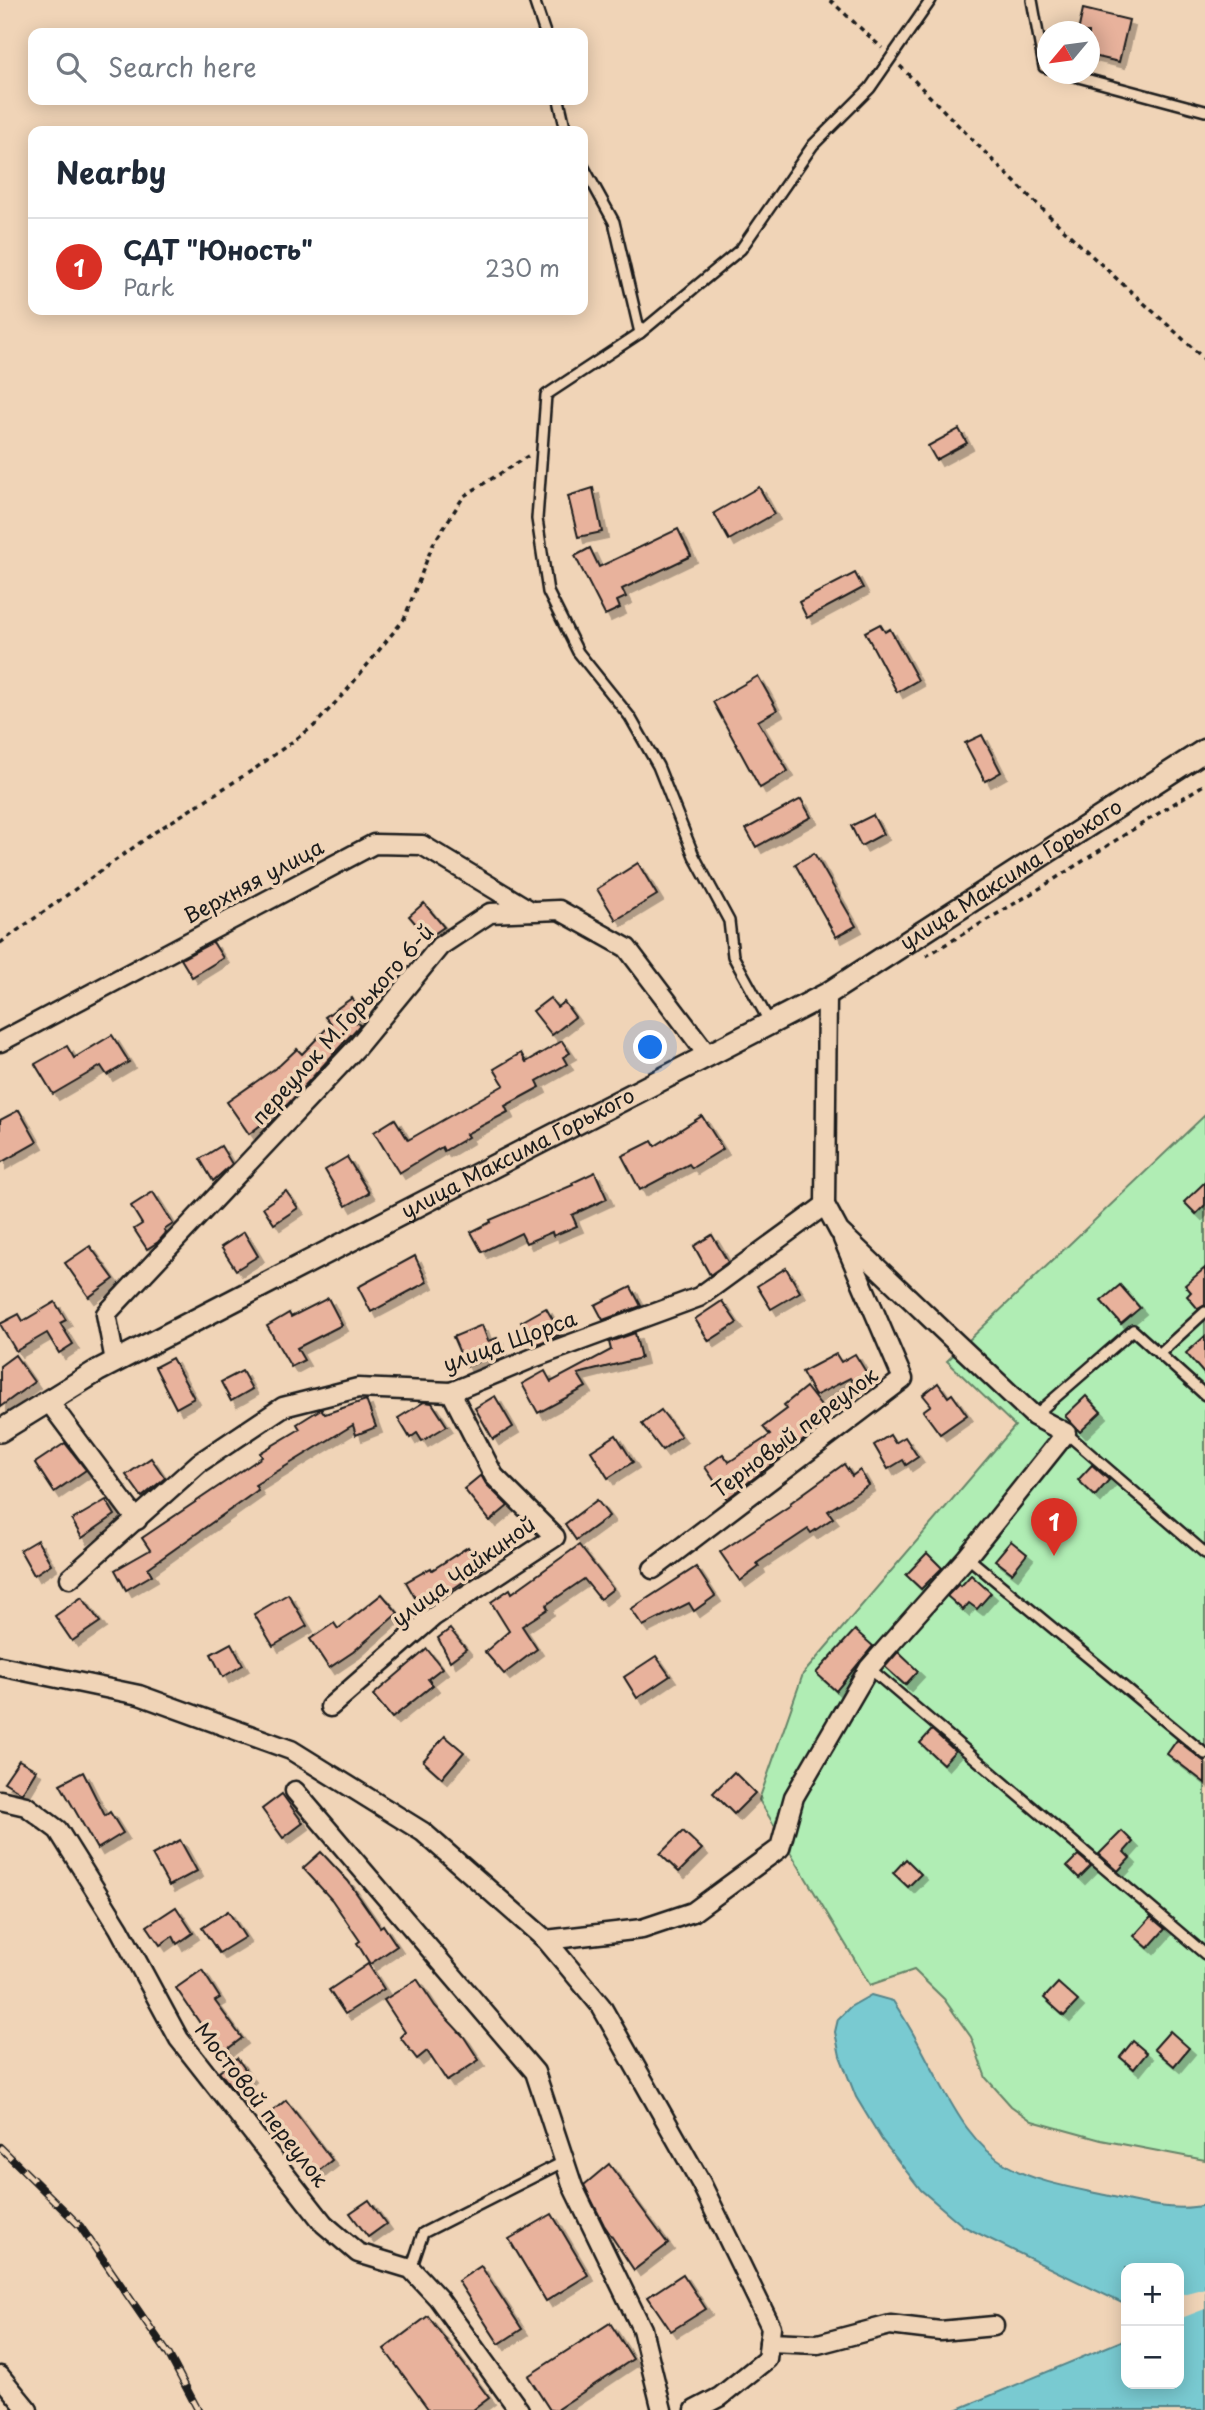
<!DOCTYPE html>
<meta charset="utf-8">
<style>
:root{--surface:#fff;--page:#f2f2f3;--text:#1f2937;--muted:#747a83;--line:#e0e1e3;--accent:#d93025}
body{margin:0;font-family:"Playpen Sans",sans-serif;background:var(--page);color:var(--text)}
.controls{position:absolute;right:21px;bottom:21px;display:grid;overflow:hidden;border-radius:14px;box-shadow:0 4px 18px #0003}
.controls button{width:63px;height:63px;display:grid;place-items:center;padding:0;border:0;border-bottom:2px solid var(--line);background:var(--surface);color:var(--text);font:35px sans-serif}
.compass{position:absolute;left:1037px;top:21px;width:63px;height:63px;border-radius:50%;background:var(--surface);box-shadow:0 4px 18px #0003;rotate:241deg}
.you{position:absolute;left:651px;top:1048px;width:24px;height:24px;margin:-18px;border:5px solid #fff;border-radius:50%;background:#1a73e8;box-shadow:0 0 0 10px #1a73e833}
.badge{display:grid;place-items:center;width:46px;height:46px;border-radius:50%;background:var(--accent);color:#fff;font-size:23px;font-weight:700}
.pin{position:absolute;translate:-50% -58px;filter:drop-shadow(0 2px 4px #0008)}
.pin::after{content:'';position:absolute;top:37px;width:24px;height:21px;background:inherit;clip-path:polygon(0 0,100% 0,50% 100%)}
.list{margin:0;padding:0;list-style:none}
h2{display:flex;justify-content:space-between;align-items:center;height:91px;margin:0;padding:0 28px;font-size:30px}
h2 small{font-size:23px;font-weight:400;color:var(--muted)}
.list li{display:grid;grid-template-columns:46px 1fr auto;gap:21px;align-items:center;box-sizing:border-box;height:98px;padding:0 28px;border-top:2px solid var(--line)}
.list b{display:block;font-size:26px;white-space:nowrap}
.list p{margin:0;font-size:23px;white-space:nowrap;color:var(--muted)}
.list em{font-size:23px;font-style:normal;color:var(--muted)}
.icon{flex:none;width:38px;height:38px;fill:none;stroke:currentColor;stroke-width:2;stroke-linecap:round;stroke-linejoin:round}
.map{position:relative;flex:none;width:1205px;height:2410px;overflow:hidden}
.search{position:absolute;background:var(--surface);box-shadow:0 4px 18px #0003;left:28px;top:28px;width:560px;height:77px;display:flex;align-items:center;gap:18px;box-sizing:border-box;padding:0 24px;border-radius:14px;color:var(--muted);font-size:26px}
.panel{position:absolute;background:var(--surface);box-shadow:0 4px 18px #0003;left:28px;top:126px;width:560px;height:189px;border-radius:14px}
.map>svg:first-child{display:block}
.green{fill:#b0edb4;stroke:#668468;stroke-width:2}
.water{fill:#79cad1;stroke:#548489;stroke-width:2}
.pier{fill:#f0d4b7}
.building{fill:#e8b29c;stroke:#1c1c1c;stroke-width:2;filter:url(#shadow)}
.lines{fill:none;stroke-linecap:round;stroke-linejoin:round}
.service-casing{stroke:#1c1c1c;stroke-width:14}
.minor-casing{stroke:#1c1c1c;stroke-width:23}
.tertiary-casing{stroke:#1c1c1c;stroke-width:26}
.path{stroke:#1c1c1c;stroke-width:3.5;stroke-dasharray:5 5;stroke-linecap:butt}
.service{stroke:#f0d4b7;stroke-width:9}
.minor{stroke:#f0d4b7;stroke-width:18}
.tertiary{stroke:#f0d4b7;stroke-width:21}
.rail-casing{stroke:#1c1c1c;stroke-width:8}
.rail{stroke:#f0d4b7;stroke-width:5;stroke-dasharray:16;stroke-linecap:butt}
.labels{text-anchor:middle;stroke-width:7;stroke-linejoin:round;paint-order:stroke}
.street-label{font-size:21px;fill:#1c1c1c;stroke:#f0d4b7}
</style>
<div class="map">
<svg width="1205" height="2410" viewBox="0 0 1205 2410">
<defs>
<filter id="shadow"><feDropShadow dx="6" dy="6" stdDeviation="0" flood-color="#0004"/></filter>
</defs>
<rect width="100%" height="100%" fill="#f0d4b7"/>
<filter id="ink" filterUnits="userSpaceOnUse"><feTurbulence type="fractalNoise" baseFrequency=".0143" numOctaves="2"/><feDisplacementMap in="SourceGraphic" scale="14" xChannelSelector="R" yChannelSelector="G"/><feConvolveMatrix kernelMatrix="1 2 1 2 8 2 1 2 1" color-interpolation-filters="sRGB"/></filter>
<g filter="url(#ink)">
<!-- green -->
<path class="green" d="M1205,1115V2160L1101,2140L1032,2121L1011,2106L986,2078L971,2037L944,1999L914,1970L870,1985L759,1800L803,1674L1015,1426L947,1361Z"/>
<!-- water -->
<path class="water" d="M871,1995L893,2001C906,2020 917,2040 928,2061C950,2100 967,2142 1008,2166C1036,2182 1073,2188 1105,2195C1134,2202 1175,2213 1205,2205V2410H956L1126,2339V2384H1179V2268H1126V2305L963,2226L921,2190L882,2140L856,2097L840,2056L835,2032L838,2019L850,2007Z"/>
<!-- pier -->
<path class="pier" d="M1205,2288V2309L1179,2319V2295Z"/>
<!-- building -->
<g class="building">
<path d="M1083,9L1129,20L1119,62L1089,55V32H1078Z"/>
<path d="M959,429L967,443L936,460L928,446Z"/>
<path d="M759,487L774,514L729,540L714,513Z"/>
<path d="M593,488L602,532L578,537L568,496Z"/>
<path d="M678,529L691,556L622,589L626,597L617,601L620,608L605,615L575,556L590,548L599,567Z"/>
<path d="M855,573L863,588L807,618L799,602Z"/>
<path d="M880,624L885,632L890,629L918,680L897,692L865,632Z"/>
<path d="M758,676L777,710L758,721L788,771L760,788L713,702Z"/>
<path d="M982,735L1001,772L985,781L965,743Z"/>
<path d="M801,799L811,817L756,847L746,829Z"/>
<path d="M873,815L883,834L861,846L851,826Z"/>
<path d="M814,853L856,926L836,937L795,864Z"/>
<path d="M638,863L657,895L616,920L597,889Z"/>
<path d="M424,903L444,927L428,938L409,916Z"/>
<path d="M213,942L223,958L192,977L181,959Z"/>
<path d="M352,998L364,1016L355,1022L360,1025L288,1104L249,1134L227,1102L280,1065L297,1049L302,1054L331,1024L325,1017Z"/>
<path d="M550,998L557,1007L564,1002L575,1017L552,1035L533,1011Z"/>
<path d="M112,1035L129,1062L107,1075L101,1066L53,1094L35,1064L67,1046L74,1058Z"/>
<path d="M562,1041L570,1053L563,1057L567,1064L537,1081L540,1087L505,1106L508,1112L466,1134L468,1137L444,1151L442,1147L399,1173L374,1132L395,1119L408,1140L504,1085L494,1069L521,1053L526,1062Z"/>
<path d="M19,1110L37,1142L0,1163V1120Z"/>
<path d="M702,1116L723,1149L692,1168L689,1164L640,1190L622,1156L652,1141L655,1146Z"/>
<path d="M221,1146L232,1164L213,1181L200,1159Z"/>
<path d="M347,1157L369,1193L346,1206L325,1170Z"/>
<path d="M595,1172L607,1199L572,1215L577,1226L553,1236L552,1232L526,1243L521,1233L482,1252L471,1232L491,1222L490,1220L573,1185L572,1183Z"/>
<path d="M1205,1182V1205L1196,1214L1184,1202Z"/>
<path d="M286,1191L298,1208L274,1224L263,1207Z"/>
<path d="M153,1192L173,1224L164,1230L166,1233L158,1242L147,1249L134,1229L142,1224L131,1206Z"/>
<path d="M244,1232L258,1256L236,1270L221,1247Z"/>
<path d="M712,1235L728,1262L710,1275L694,1246Z"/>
<path d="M90,1246L114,1279L89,1297L65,1263Z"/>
<path d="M415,1256L427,1282L371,1312L358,1287Z"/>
<path d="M786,1268L800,1292L771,1309L757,1286Z"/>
<path d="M1205,1268V1305L1198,1309L1187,1296L1191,1292L1185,1285Z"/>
<path d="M1120,1285L1140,1308L1121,1324L1101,1301Z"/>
<path d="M631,1287L641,1306L603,1320L595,1305Z"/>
<path d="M328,1298L342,1325L297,1348L304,1360L291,1367L267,1326L289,1313L291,1317Z"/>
<path d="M722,1301L737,1323L709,1341L695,1319Z"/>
<path d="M55,1302L66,1320L60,1323L73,1344L59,1353L47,1333L16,1351L0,1324L19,1314L23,1321Z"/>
<path d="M546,1308L561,1334L535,1345L521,1322Z"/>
<path d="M482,1325L488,1341L497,1338L503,1351L466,1367L453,1337Z"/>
<path d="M635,1333L641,1358L578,1374L586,1387L538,1413L522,1384L545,1371L551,1382L611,1350L609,1342Z"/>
<path d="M1205,1336V1375L1186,1353Z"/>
<path d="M836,1354L841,1362L855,1354L871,1380L856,1388L850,1378L815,1396L802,1372Z"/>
<path d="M15,1355L34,1382L0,1407V1366Z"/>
<path d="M172,1358L194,1398L176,1408L155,1367Z"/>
<path d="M242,1371L252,1389L231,1401L221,1382Z"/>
<path d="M938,1383L948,1397L952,1394L967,1415L940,1434L923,1411L931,1405L923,1395Z"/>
<path d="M806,1387L831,1419L727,1499L705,1467L723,1454L729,1462L770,1435L763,1427L787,1409L784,1405Z"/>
<path d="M495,1396L513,1427L493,1439L475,1408Z"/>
<path d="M1086,1396L1101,1412L1080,1432L1065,1416Z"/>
<path d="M366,1400L376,1427L356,1435L353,1425L255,1485L258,1490L148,1568L152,1575L126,1590L115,1570L150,1550L142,1538L262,1457L260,1453L300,1429L297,1424L321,1409L325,1414Z"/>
<path d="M424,1402L432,1403L447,1426L422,1441L417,1433L410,1438L398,1418Z"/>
<path d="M661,1410L681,1436L662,1450L642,1424Z"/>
<path d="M616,1435L633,1462L608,1478L591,1451Z"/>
<path d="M890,1435L895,1443L905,1437L918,1457L906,1465L903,1460L888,1469L874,1445Z"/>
<path d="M65,1443L86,1470L54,1492L35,1463Z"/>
<path d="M151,1458L165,1478L142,1497L126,1475Z"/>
<path d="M844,1464L852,1476L860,1470L869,1485L828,1511L833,1518L811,1533L808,1529L757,1563L759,1567L740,1581L720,1552L791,1505L790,1503Z"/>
<path d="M1092,1465L1109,1480L1095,1496L1078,1480Z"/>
<path d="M481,1475L486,1484L508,1506L490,1521L464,1489Z"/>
<path d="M106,1500L115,1515L82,1538L72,1520Z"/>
<path d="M597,1500L609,1516L576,1540L565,1524Z"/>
<path d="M37,1540L51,1564L34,1575L20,1550Z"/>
<path d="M1011,1541L1027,1554L1012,1573L995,1560Z"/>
<path d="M579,1545L613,1589L600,1599L584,1579L546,1605L548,1609L522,1626L537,1649L504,1674L485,1652L509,1631L491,1602L510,1589L512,1593Z"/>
<path d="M468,1547L482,1569L422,1610L406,1582L431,1568L432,1570Z"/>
<path d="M927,1553L942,1568L921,1589L906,1575Z"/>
<path d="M696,1567L715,1596L694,1611L689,1603L643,1626L631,1609Z"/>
<path d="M971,1575L991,1593L977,1609L969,1603L963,1610L947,1596L959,1584L961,1586Z"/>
<path d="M288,1594L307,1626L273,1646L254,1614Z"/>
<path d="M382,1594L398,1613L353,1652L329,1668L310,1639L334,1623L338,1629Z"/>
<path d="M82,1597L100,1622L72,1641L55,1616Z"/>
<path d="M450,1629L466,1649L450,1661L438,1638Z"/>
<path d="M855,1630L873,1646L836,1691L816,1673Z"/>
<path d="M231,1643L243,1665L223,1677L211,1654Z"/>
<path d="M427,1649L442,1668L428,1679L433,1685L392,1718L373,1695Z"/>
<path d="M898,1652L918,1671L905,1685L885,1667Z"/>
<path d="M656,1656L670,1676L637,1698L624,1677Z"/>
<path d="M932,1730L955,1751L943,1764L920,1743Z"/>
<path d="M445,1736L464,1752L442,1778L423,1761Z"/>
<path d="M1177,1740L1205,1762V1783L1167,1754Z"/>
<path d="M19,1760L36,1770L22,1793L4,1782Z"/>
<path d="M83,1772L105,1816L110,1812L123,1833L97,1849L60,1784Z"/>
<path d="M734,1772L755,1793L734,1814L713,1793Z"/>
<path d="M282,1794L303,1823L283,1838L262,1809Z"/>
<path d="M683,1831L702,1849L679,1872L660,1854Z"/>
<path d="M1122,1831L1133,1842L1124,1852L1130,1858L1118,1871L1099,1854Z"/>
<path d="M180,1840L197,1871L169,1886L152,1855Z"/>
<path d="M321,1852L348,1881L380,1927L383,1925L397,1946L370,1964L357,1943L360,1941L332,1900L303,1868Z"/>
<path d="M1078,1855L1091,1866L1079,1878L1067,1866Z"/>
<path d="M906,1859L921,1874L908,1887L893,1873Z"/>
<path d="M176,1907L193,1933L177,1944L173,1936L160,1945L147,1926Z"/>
<path d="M228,1911L245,1937L219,1953L202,1928Z"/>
<path d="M1151,1917L1165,1929L1148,1948L1134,1936Z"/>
<path d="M368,1964L384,1989L345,2014L329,1990Z"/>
<path d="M202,1970L220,1998L215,2001L242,2038L221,2054L176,1988Z"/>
<path d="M417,1979L435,2006L464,2037L479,2060L447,2081L427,2051L417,2059L400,2037L405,2032L384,2000Z"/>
<path d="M1058,1983L1078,2001L1064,2016L1044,1998Z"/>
<path d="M1170,2031L1189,2048L1174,2066L1154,2049Z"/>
<path d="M1133,2041L1147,2053L1134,2069L1120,2057Z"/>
<path d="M237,2058L250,2076L245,2080L252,2090L240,2098L219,2071Z"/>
<path d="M286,2100L332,2160L315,2174L267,2116Z"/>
<path d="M609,2164L668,2244L634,2270L604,2225L584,2185Z"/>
<path d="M369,2200L386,2224L368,2237L350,2213Z"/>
<path d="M552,2214L588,2275L546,2301L509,2239Z"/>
<path d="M481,2266L522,2329L499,2344L458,2281Z"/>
<path d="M683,2274L706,2309L671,2331L648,2297Z"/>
<path d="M428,2316L489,2398L473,2410H429L384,2349Z"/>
<path d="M610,2323L633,2359L556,2410H550L528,2376Z"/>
</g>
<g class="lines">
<!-- service casing -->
<g class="service-casing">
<g id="service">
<path d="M534,0L545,33"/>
<path d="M1032,0L1044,67L1048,68"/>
<path d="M1067,74L1205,111"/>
<path d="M559,100L566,131"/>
<path d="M583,166L614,222L640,333L546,395L537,519L548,592L578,652L630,717L658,766L694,856L729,921L733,956L770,1023"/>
<path d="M640,333L741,249L813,145L870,88L931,0"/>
<path d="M1159,1354L1205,1312"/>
<path d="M1034,1416L1133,1330L1205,1395"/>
<path d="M1066,1433L1205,1553"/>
<path d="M967,1557L1205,1754"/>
<path d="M869,1668L1205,1954"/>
<path d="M411,2269L423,2233L565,2161"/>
</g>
</g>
<!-- minor casing -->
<g class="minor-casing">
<g id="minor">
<path d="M0,1042L374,844L422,845L531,911"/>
<path d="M115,1361L106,1314L357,1047L440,946L490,913L559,910L627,948L707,1054"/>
<path d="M49,1402L137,1520"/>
<path d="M653,1569L903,1379L843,1239"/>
<path d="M70,1578L199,1463L283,1407L358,1388L451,1392L533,1358L699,1297L825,1205"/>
<path d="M0,1666L139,1695L291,1750L423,1832L546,1940L601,2006L701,2183L771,2327L767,2359L720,2397L695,2410"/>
<path d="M330,1707L433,1617L555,1537L494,1476L451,1392"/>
<path d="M295,1791L535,2072L573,2187L642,2329L662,2410"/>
<path d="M0,1800L26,1806L58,1830L119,1928L179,2039L324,2224L358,2253L411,2269L438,2298L519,2410"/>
<path d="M546,1940L642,1929L693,1912L780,1848L794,1797L869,1668L967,1557L1066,1433L1034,1416L951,1338L839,1231L825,1205L827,994"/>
<path d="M769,2342L818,2344L890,2325L940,2331L994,2326"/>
<path d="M0,2376L28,2410"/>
</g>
</g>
<!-- tertiary casing -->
<g class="tertiary-casing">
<g id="tertiary">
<path id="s1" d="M0,1431L97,1371L827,994L1205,750"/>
</g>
</g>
<!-- path -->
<g class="path">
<path d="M830,0L882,48"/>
<path d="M900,66C958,125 1015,184 1075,240C1118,281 1163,319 1205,360"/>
<path d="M0,943L155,832L256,768L314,726L348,689L404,619L433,544L464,496L528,456"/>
<path d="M926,956L1034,892L1205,784"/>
</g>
<!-- service -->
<use href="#service" class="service"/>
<!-- minor -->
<use href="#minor" class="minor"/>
<!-- tertiary -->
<use href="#tertiary" class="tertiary"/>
<!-- rail casing -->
<g class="rail-casing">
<path id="rail" d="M0,2147L80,2226L169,2355L198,2410"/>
</g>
<!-- rail -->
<use href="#rail" class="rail"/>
</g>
</g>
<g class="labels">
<!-- street labels -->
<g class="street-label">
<text dy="7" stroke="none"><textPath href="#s1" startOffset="1155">улица Максима Горького</textPath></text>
<text transform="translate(254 882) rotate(-28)" y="7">Верхняя улица</text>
<text transform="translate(343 1025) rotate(-48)" y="7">переулок М.Горького 6-й</text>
<text dy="7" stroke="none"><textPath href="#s1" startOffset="588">улица Максима Горького</textPath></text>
<text transform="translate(510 1342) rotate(-20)" y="7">улица Щорса</text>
<text transform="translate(795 1433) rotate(-37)" y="7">Терновый переулок</text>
<text transform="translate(464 1572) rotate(-36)" y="7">улица Чайкиной</text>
<text transform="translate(261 2105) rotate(52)" y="7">Мостовой переулок</text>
</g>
</g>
</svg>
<div class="controls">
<button>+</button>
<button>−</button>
</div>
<svg class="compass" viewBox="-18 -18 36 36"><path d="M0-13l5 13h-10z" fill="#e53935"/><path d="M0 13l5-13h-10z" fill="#747a83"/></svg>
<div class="you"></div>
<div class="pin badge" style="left:1054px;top:1556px">1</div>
<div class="search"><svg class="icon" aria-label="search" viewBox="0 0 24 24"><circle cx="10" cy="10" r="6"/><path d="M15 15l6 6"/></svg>Search here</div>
<section class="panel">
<h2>Nearby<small></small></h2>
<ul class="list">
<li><span class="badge">1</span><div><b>СДТ &quot;Юность&quot;</b><p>Park</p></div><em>230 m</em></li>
</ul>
</section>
</div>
